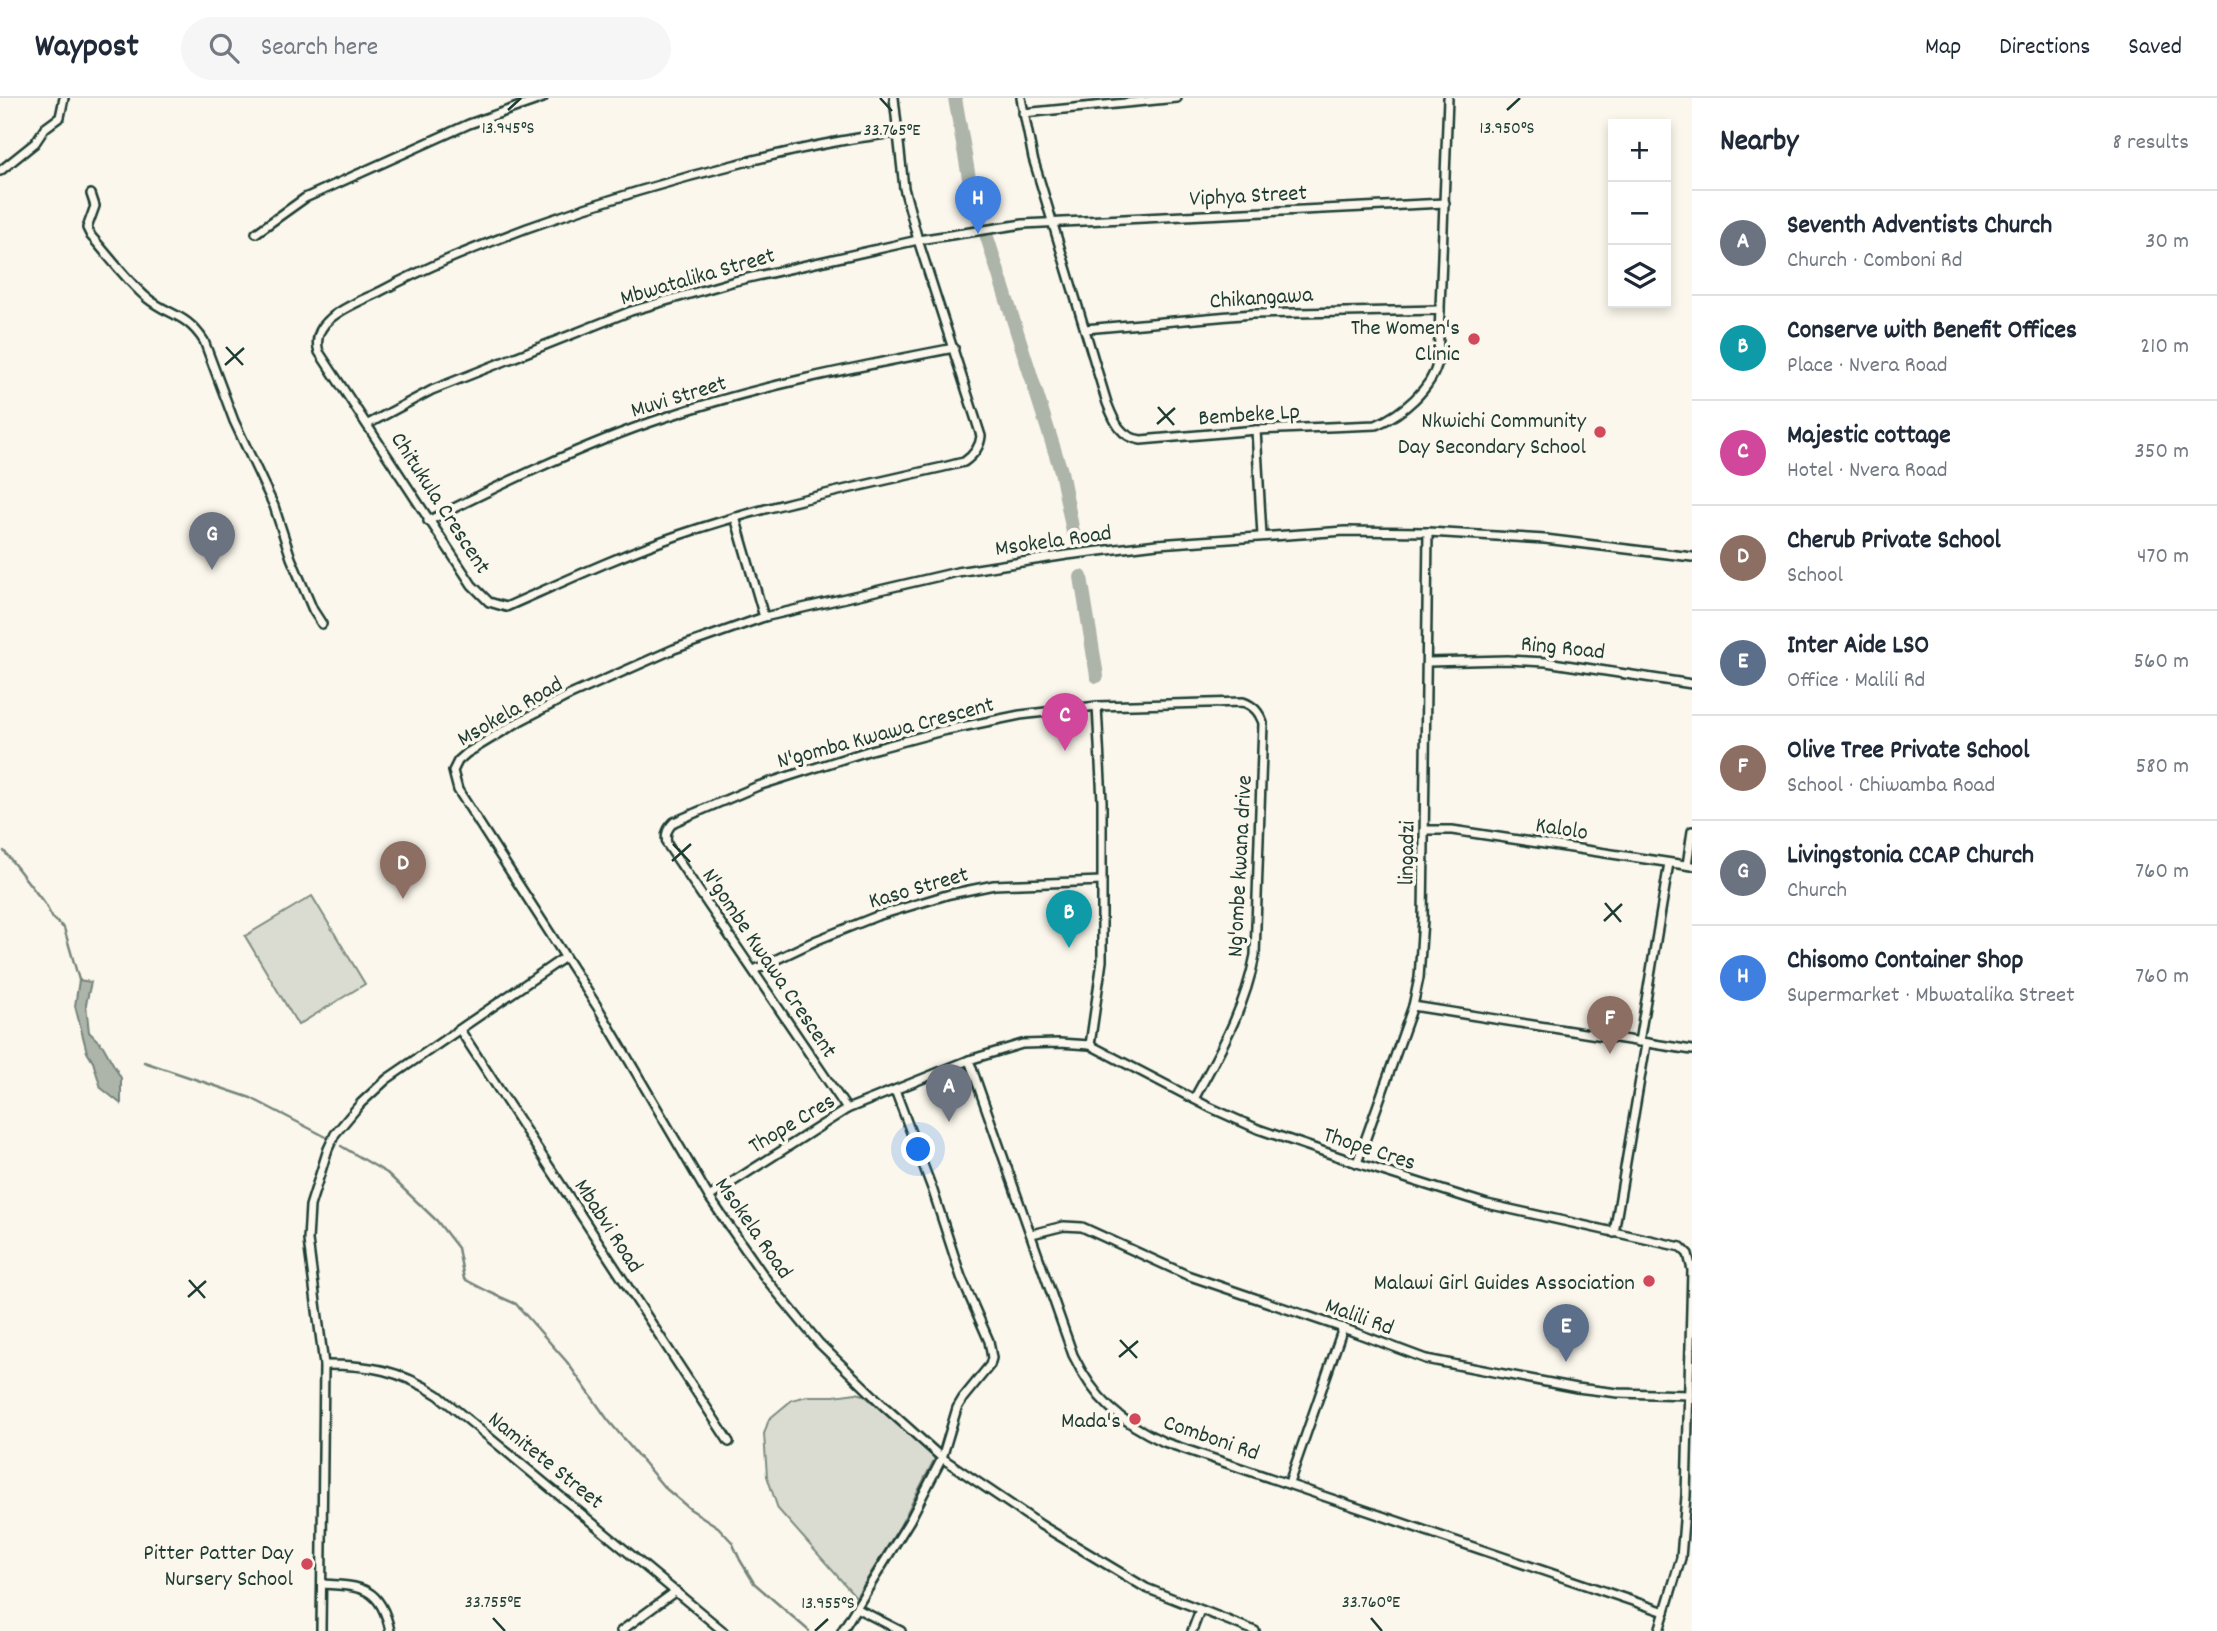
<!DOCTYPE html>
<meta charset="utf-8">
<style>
:root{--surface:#fff;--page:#f6f6f7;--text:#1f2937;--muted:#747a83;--line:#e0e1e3;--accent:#0f766e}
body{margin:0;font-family:Dekko,sans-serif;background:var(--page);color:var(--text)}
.controls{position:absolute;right:21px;top:21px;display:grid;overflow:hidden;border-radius:0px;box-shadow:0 4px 10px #0003}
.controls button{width:63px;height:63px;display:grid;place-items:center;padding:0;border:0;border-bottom:2px solid var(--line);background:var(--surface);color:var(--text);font:35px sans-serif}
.you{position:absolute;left:919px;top:1052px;width:24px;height:24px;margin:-18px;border:5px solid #fff;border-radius:50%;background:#1a73e8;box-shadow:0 0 0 10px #1a73e833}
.badge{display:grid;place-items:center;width:46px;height:46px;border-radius:50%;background:var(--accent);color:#fff;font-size:23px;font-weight:700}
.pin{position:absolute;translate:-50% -58px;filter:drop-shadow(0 2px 4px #0008)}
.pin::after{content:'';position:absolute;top:37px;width:24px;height:21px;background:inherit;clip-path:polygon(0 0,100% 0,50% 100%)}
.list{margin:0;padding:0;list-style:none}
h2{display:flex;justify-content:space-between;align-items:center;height:91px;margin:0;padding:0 28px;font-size:30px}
h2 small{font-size:23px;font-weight:400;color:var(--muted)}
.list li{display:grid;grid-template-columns:46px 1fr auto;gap:21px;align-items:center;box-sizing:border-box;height:105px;padding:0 28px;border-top:2px solid var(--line)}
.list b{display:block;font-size:26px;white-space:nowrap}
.list p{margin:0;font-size:23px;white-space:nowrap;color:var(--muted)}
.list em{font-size:23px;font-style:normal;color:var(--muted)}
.icon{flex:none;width:38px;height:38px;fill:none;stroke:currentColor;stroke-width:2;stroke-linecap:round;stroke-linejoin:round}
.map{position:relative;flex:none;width:1692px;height:1533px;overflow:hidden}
header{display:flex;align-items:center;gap:42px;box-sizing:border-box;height:98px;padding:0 35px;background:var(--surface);border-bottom:2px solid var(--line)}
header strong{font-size:33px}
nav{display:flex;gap:38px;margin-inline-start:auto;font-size:24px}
.search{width:490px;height:63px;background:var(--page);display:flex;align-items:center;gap:18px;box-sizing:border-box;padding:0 24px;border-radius:38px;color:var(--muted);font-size:26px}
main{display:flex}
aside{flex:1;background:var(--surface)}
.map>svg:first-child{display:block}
.green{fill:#dbdcd1;stroke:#7d8c82;stroke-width:2}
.water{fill:#adb4aa;stroke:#74847b;stroke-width:2}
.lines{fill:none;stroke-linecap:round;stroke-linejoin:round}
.stream{stroke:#74847b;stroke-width:2.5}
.river{stroke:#adb4aa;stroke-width:14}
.minor-casing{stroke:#1f3d34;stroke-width:12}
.minor{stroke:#fbf7ec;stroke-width:7}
.ticks{fill:none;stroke:#1f3d34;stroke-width:2.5}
.poi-dot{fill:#d1495b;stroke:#fbf7ec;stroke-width:2.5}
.labels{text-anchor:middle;stroke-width:7;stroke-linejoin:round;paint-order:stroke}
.street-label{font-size:23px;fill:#1f3d34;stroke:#fbf7ec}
.poi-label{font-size:23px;fill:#1f3d34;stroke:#fbf7ec;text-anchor:end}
.ticks-label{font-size:18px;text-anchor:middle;fill:#1f3d34;stroke:#fbf7ec;stroke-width:7;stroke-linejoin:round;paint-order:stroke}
</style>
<header>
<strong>Waypost</strong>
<div class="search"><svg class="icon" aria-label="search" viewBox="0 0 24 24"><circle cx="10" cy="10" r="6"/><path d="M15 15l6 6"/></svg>Search here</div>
<nav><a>Map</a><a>Directions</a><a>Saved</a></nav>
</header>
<main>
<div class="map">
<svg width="1692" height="1533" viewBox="0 0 1692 1533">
<rect width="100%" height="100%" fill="#fbf7ec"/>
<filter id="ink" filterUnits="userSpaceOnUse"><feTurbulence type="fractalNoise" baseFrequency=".0143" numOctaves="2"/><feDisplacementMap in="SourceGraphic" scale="14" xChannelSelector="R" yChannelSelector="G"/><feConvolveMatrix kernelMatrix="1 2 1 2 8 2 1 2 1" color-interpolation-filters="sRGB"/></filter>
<g filter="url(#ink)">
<!-- green -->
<g class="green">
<path d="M312,798L365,886L298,927L245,838Z"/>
<path d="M856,1295L864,1297L935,1360L900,1428L856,1499L778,1411L767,1378L764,1336L769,1321L792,1302L807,1298H834Z"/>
</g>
<!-- water -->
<path class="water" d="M79,882L91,884L86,906L89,934L103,948L121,980V1006L101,990L93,964L87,954L75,908Z"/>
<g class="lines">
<!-- stream -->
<g class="stream">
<path d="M4,753L45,806L53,821L64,830L79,882"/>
<path d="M144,964L251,1000L328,1040"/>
<path d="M341,1048L387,1075L437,1123L458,1150L464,1181L489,1194L516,1206L567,1264L608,1322L664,1389L690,1411L718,1429L732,1444L740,1462L754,1485L809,1533"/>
</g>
<!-- river -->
<g class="river">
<path d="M955,0L969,80L980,121"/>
<path d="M987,139L1061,373L1073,434"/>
<path d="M1081,479L1097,578"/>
</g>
<!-- minor casing -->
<g class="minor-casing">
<g id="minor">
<path d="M894,0L904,90L918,142L981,338C980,349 974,357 964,364C869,387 772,405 679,437C620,457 563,484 506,509L489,504L472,487L319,254C308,220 358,205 381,193C428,168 477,149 527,130C599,104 671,82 745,64C795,52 845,40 897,35"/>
<path d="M1021,0L1033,60L1107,305C1114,323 1120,339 1141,342L1256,332L1376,327C1402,316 1432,291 1438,263L1448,0"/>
<path d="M1023,15L1177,0"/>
<path d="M0,73L35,45L45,30L60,19L64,0"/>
<path d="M91,96L95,108L87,130L91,138C109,158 126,182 147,200C169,218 186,215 204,243L234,323L274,408L291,460L313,512L322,526"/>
<path d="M256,135L305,100L469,26L543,0"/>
<path d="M1085,231L1252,216L1440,212"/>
<path d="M368,326L432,292L631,213L735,183L918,142L1023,126L1445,105"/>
<path d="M1256,332L1262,438"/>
<path d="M735,419L764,519"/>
<path d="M428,423C504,385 582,347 663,320C757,288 856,269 954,250"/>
<path d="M1428,564L1507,562L1546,564L1692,586"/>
<path d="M1425,732H1452L1692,768"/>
<path d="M1687,767L1692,733"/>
<path d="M754,872L817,842L877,818L950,796L994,787L1102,783"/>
<path d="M1413,908L1692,952"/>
<path d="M460,932L729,1344"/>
<path d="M1639,944L1669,765"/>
<path d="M1090,947L1102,863V703L1097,608"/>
<path d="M969,962L1073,1257C1094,1301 1120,1324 1164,1344L1665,1514"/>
<path d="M847,1011L667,746C665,736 667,731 674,724L758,688L871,652L942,633L1020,617L1097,608L1243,604C1254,608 1259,614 1263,625L1255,857C1245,911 1220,953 1194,1001"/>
<path d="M1357,1065L1413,908L1419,880L1423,821L1428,434"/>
<path d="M709,1099L847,1011L969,962L1022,946L1059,945L1090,947L1209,1009L1258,1031L1357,1065L1487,1106L1681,1149L1688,1156L1692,1172L1686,1398L1681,1460L1659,1533"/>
<path d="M1614,1135L1646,946"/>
<path d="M1032,1136L1064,1128L1082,1129L1187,1177L1343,1230L1426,1261L1577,1290L1618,1295L1689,1297"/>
<path d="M324,1267C370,1267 400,1272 438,1297L723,1533"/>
<path d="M1289,1385L1343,1230"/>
<path d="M322,1486C362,1488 381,1489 390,1533"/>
<path d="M856,1510L901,1533"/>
<path d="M321,1533L324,1267L308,1142L310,1108L328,1051L335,1036L361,1005L387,981L565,859"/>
<path d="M621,1533L676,1493"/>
<path d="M842,1533L910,1422L942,1360L957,1310L963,1300L990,1267L992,1260L989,1243L961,1179L933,1093L895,992"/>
<path d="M1192,1533L1200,1512"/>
<path d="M1255,1533L1146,1490L1041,1427L942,1360L885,1309L819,1245L766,1181L709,1099L600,913L458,692L453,673L458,663L467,655L520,623L568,598L674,551L764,519L957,474L1067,457L1157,446L1345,433L1428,434L1545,441L1692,459"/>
</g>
</g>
<!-- minor -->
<use href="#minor" class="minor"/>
</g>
</g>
<!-- ticks -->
<path class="ticks" d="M880,0L892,13M508,12L521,0M1507,12L1520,0M226,249L243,267M225,267L244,250M1158,309L1174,327M1157,326L1175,310M673,746L690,764M672,763L691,746M1605,805L1621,824M1604,823L1622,806M189,1182L205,1200M188,1199L206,1183M1120,1242L1137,1260M1119,1259L1138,1243M493,1520L505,1533M1371,1520L1382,1533M815,1533L828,1521"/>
<!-- markers -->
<g class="poi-dot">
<circle cx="1474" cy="241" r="7"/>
<circle cx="1600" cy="334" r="7"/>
<circle cx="1649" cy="1183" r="7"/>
<circle cx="1135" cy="1321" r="7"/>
<circle cx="307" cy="1466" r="7"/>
</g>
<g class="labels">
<!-- street labels -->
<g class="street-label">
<text transform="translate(1248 96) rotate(-3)" y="8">Viphya Street</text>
<text transform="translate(697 177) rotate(-16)" y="8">Mbwatalika Street</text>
<text transform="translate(1261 198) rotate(-4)" y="8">Chikangawa</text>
<text transform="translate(678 297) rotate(-17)" y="8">Muvi Street</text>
<text transform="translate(1249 315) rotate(-4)" y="8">Bembeke Lp</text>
<text transform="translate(442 404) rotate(57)" y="8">Chitukula Crescent</text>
<text transform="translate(1053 441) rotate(-8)" y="8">Msokela Road</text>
<text transform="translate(1563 548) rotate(6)" y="8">Ring Road</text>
<text transform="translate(509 612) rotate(-30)" y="8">Msokela Road</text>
<text transform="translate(885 633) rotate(-15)" y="8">N'gomba Kwawa Crescent</text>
<text transform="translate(1562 729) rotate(9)" y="8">Kalolo</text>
<text transform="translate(1405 755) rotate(-89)" y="8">lingadzi</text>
<text transform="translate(1238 768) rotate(-87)" y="8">Ng'ombe kwana drive</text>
<text transform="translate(918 788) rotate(-16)" y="8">Kaso Street</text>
<text transform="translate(771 864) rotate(56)" y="8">N'gombe Kwawa Crescent</text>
<text transform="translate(791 1024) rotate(-31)" y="8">Thope Cres</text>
<text transform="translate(1370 1049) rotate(18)" y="8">Thope Cres</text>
<text transform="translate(610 1127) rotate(57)" y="8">Mbabvi Road</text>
<text transform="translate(755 1129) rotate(55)" y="8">Msokela Road</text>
<text transform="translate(1360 1217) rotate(20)" y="8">Malili Rd</text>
<text transform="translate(1212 1338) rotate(19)" y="8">Comboni Rd</text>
<text transform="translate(547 1361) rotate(39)" y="8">Namitete Street</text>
</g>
<!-- poi labels -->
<g class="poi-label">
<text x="1460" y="236">The Women's<tspan x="1460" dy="26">Clinic</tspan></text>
<text x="1586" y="329">Nkwichi Community<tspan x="1586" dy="26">Day Secondary School</tspan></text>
<text x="1635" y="1191">Malawi Girl Guides Association</text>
<text x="1121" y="1329">Mada's</text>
<text x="293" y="1461">Pitter Patter Day<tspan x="293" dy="26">Nursery School</tspan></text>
</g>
</g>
<g class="ticks-label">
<text x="508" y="35">13.945°S</text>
<text x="1507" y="35">13.950°S</text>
<text x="892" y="37">33.765°E</text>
<text x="493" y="1509">33.755°E</text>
<text x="1371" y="1509">33.760°E</text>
<text x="828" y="1510">13.955°S</text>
</g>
</svg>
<div class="controls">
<button>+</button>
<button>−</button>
<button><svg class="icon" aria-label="layers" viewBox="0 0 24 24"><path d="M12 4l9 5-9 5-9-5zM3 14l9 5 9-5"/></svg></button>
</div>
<div class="you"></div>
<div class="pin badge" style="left:949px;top:1024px;background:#6b7280">A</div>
<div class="pin badge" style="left:1069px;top:850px;background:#0f9aa8">B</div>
<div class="pin badge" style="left:1065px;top:653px;background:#d1479c">C</div>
<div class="pin badge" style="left:403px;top:801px;background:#8d6e63">D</div>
<div class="pin badge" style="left:1566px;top:1264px;background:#5c6f8a">E</div>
<div class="pin badge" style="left:1610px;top:956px;background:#8d6e63">F</div>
<div class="pin badge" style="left:212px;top:472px;background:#6b7280">G</div>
<div class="pin badge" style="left:978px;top:136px;background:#3f7fe0">H</div>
</div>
<aside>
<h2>Nearby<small>8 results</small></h2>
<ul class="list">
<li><span class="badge" style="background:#6b7280">A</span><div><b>Seventh Adventists Church</b><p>Church · Comboni Rd</p></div><em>30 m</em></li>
<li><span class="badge" style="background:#0f9aa8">B</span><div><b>Conserve with Benefit Offices</b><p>Place · Nvera Road</p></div><em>210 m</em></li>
<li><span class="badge" style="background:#d1479c">C</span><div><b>Majestic cottage</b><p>Hotel · Nvera Road</p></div><em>350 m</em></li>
<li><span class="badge" style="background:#8d6e63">D</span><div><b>Cherub Private School</b><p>School</p></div><em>470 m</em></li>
<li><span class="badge" style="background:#5c6f8a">E</span><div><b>Inter Aide LSO</b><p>Office · Malili Rd</p></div><em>560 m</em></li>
<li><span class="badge" style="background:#8d6e63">F</span><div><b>Olive Tree Private School</b><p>School · Chiwamba Road</p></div><em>580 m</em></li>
<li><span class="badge" style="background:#6b7280">G</span><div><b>Livingstonia CCAP Church</b><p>Church</p></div><em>760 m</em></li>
<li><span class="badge" style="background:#3f7fe0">H</span><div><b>Chisomo Container Shop</b><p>Supermarket · Mbwatalika Street</p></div><em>760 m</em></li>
</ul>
</aside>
</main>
